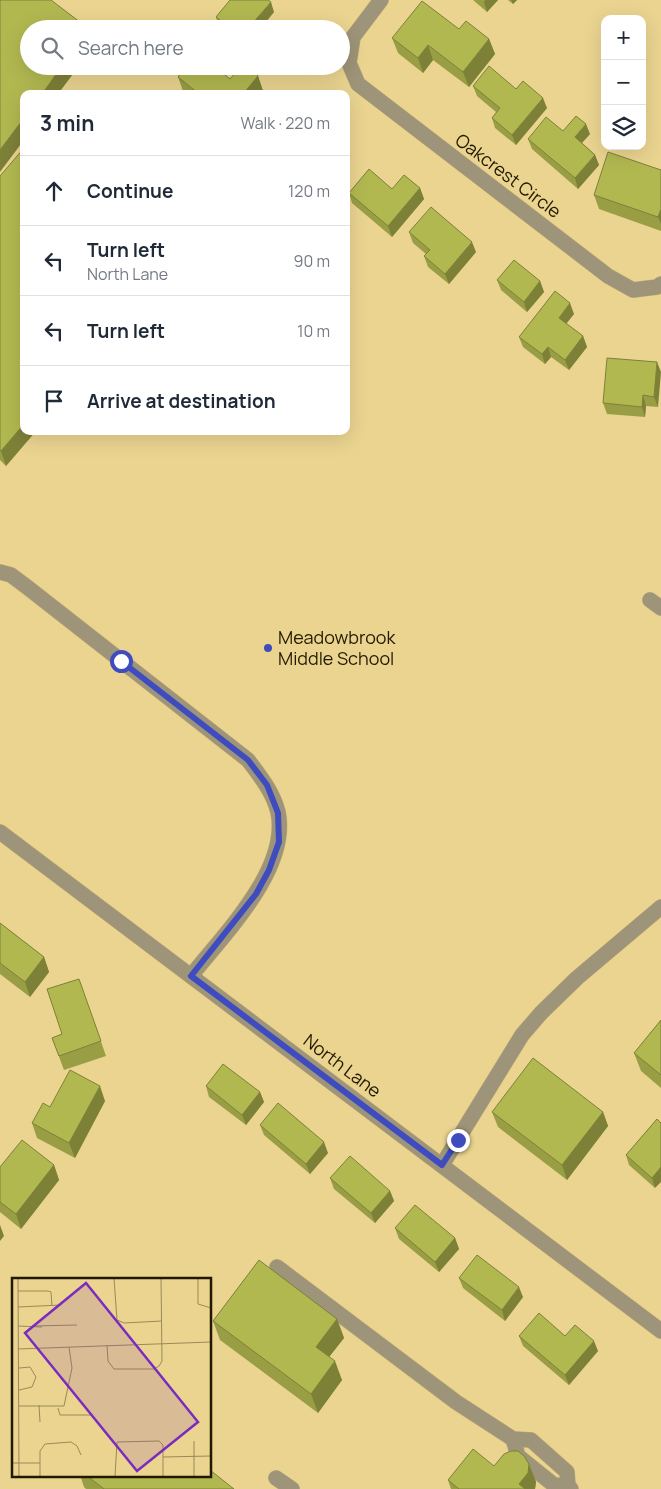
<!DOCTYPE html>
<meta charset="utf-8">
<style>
:root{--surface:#fff;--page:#f2f2f3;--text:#1f2937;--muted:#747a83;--line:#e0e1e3}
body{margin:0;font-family:Manrope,sans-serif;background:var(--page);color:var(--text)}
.controls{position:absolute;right:15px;top:15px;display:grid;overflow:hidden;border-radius:10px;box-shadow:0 5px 20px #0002}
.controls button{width:45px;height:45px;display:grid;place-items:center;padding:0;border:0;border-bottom:1px solid var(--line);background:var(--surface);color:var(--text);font:25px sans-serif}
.stop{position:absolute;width:15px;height:15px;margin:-11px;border:4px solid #3e4cc0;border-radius:50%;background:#fff}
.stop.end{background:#3e4cc0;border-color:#fff;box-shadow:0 1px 5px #0008}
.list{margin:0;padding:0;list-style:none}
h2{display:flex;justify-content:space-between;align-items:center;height:65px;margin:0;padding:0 20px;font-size:21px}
h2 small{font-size:16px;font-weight:400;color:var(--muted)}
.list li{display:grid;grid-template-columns:32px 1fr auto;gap:15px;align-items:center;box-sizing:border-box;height:70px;padding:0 20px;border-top:1px solid var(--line)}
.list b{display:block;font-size:19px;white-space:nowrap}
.list p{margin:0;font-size:16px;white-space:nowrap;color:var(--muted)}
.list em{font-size:16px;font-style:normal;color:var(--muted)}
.icon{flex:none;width:28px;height:28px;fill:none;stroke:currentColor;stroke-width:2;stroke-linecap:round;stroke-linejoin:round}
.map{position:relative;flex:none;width:661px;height:1489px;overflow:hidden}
.search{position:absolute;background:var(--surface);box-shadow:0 5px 20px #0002;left:20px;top:20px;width:330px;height:55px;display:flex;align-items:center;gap:12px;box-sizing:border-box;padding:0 18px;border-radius:28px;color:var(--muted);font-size:19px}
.panel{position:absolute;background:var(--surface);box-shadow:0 5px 20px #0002;left:20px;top:90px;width:330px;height:345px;border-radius:10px}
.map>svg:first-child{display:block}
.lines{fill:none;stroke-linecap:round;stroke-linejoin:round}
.minor-casing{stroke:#c6b376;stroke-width:16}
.minor{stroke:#9d9479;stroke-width:15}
.wall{fill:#999e45}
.shaded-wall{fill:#7d8138}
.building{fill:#b2b850;stroke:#7d8138}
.route{stroke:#3e4cc0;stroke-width:6}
.poi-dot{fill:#3e4cc0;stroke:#ead490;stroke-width:2}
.labels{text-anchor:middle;stroke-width:4.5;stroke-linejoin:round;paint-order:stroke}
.street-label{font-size:18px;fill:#221a00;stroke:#ead490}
.poi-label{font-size:18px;fill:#221a00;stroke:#ead490;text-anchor:start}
.inset-road{fill:none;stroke:#9a8a56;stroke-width:1}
.view{fill:#7b2cbf;fill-opacity:0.15;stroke:#7b2cbf;stroke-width:2.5}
.inset-edge{fill:none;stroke:#221a00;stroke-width:2.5}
</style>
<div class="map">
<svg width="661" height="1489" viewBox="0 0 661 1489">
<rect width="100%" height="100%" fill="#ead490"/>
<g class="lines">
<!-- minor casing -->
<g class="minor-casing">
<g id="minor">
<path d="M381,0L353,37L349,63L358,84L608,276L633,290L657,287L661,284"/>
<path d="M0,572L11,575L27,587L248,760C260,776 273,792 278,812C290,869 224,934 191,976"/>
<path d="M650,600L661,608"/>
<path d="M0,832L661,1331"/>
<path d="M442,1165L522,1035L541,1013L577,978L661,907"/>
<path d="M277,1267L456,1402L513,1439L531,1440L567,1472L568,1486"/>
<path d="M513,1439L518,1456L554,1485L568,1486L571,1489"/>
<path d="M276,1478L292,1489"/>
</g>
</g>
<!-- minor -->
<use href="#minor" class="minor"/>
</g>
<!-- wall -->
<g class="wall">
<path d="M473,0H498L487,12Z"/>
<path d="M508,0H517L513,4Z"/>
<path d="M274,12L260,29H221L219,28L216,17Z"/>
<path d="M459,29L489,39L495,54L469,87L433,60L423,73L398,53L392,38Z"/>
<path d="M258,76L263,91L261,94H186L183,91L178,77L230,79Z"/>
<path d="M473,86L516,89L547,108L516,145L495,128L492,118L496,112L477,96Z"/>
<path d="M563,131L590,134L582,143L595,155L599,165L578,189L532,149L528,139Z"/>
<path d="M661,170V231L599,209L594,195Z"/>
<path d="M0,176L24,431H36L6,466L0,460Z"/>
<path d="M420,188L424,199L392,237L352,203L349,193L392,189Z"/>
<path d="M409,232L476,252L449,284L428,267L424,256L426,254L413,243Z"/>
<path d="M497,280L540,281L544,292L527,312L501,290Z"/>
<path d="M574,314L566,323L583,336L587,347L569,370L551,357L545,364L523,347L519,337Z"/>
<path d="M657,362L658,407L646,406L645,417L607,414L603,403Z"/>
<path d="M0,923L44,957L49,972L30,997L0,974Z"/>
<path d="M79,979L106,1056L64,1070L52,1038L62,1034Z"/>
<path d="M661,1020V1088L641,1071L634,1053Z"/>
<path d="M206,1086L260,1092L264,1102L246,1125L209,1097Z"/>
<path d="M105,1101L75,1158L37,1138L32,1123L50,1107Z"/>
<path d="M492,1112H603L608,1126L567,1180L498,1127Z"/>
<path d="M657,1119L655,1188L629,1165L626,1155Z"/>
<path d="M260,1125L328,1153L310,1174L264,1135Z"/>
<path d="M54,1165L59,1180L21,1229L0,1212V1167Z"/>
<path d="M330,1178L390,1191L394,1201L375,1223L334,1189Z"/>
<path d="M395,1228L455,1238L459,1249L439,1272L399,1239Z"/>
<path d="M459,1278L523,1297L505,1321L463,1288Z"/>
<path d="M337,1319L344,1338L329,1357L342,1380L318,1413L220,1340L213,1321Z"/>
<path d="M519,1336H565L598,1351L569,1385L523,1346Z"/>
<path d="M529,1464L536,1482L535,1489H451L448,1480L494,1466Z"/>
<path d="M80,1475H210L234,1489H86L84,1487Z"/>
</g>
<!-- shaded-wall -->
<g class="shaded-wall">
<path d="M485,0H498L487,12L484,2Z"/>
<path d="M511,0H517L513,4Z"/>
<path d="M271,2L274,12L260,29H254L252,24Z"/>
<path d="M489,39L495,54L469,87L463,72Z"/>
<path d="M428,45L433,60L423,73L418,58Z"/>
<path d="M62,66H79L58,94H42Z"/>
<path d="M258,76L263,91L261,94H243Z"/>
<path d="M543,98L547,108L516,145L512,135Z"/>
<path d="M24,118V140L0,172V150Z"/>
<path d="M586,124L590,134L578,147L575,137Z"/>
<path d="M595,155L599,165L578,189L575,178Z"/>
<path d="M420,188L424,199L392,237L388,226Z"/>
<path d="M661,209V224L658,217Z"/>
<path d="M472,242L476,252L449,284L445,274Z"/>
<path d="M540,281L544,292L527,312L524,302Z"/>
<path d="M570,303L574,314L563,328L559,318Z"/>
<path d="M583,336L587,347L569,370L565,360Z"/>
<path d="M548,347L551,357L545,364L542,354Z"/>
<path d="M657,362L661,372L658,407L654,397Z"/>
<path d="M643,395L646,406L645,417L642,407Z"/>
<path d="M24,424V431H36L6,466L1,451Z"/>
<path d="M44,957L49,972L30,997L25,982Z"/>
<path d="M100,1086L105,1101L75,1158L69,1143Z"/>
<path d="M260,1092L264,1102L246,1125L242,1115Z"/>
<path d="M603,1112L608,1126L567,1180L562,1165Z"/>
<path d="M324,1142L328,1153L310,1174L306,1164Z"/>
<path d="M54,1165L59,1180L21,1229L16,1214Z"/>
<path d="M661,1167V1182L655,1188L652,1178Z"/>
<path d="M390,1191L394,1201L375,1223L371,1213Z"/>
<path d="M0,1225L4,1236L0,1241Z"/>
<path d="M455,1238L459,1249L439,1272L435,1262Z"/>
<path d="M519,1287L523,1297L505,1321L502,1310Z"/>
<path d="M337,1319L344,1338L322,1366L316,1347Z"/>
<path d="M594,1341L598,1351L569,1385L565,1375Z"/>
<path d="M335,1361L342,1380L318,1413L311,1394Z"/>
<path d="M529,1464L536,1482L535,1489H520L519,1484Z"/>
</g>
<!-- building -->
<g class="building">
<path d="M0,0H51L89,29H29V66H62L42,94H24V118L0,150Z"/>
<path d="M230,0H268L271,2L252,24L258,29H225L227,26L216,17Z"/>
<path d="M422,1L459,29L466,21L489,39L463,72L428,45L418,58L392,38Z"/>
<path d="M186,66H214L230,79L241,66H246L258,76L243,94H199L178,77Z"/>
<path d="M489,66L516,89L523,81L543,98L512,135L492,118L500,108L473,86Z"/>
<path d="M576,116L586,124L575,137L595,155L575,178L528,139L546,117L563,131Z"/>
<path d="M24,148V424L1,451L0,450V176Z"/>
<path d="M608,152L661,170V209L658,217L594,195Z"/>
<path d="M369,169L392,189L404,175L420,188L388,226L349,193Z"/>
<path d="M431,207L472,242L445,274L424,256L430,250L409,232Z"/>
<path d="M514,260L540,281L524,302L497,280Z"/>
<path d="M555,291L570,303L559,318L583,336L565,360L548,347L542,354L519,337Z"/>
<path d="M607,358L657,362L654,397L643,395L642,407L603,403Z"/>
<path d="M0,923L44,957L25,982L0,963Z"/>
<path d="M79,979L101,1041L59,1056L52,1038L62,1034L47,989Z"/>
<path d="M661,1020V1075L634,1053Z"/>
<path d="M533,1058L603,1112L562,1165L492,1112Z"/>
<path d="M223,1064L260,1092L242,1115L206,1086Z"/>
<path d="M70,1070L100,1086L69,1143L32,1123L43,1103L50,1107Z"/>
<path d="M278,1103L324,1142L306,1164L260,1125Z"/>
<path d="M657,1119L661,1123V1167L652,1178L626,1155Z"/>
<path d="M22,1140L54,1165L16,1214L0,1202V1167Z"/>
<path d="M350,1156L390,1191L371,1213L330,1178Z"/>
<path d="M415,1205L455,1238L435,1262L395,1228Z"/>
<path d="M477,1255L519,1287L502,1310L459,1278Z"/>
<path d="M259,1260L337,1319L316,1347L335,1361L311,1394L213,1321Z"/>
<path d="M539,1313L565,1336L575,1325L594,1341L565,1375L519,1336Z"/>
<path d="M473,1449L494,1466L504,1454L511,1451H518L524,1456L529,1464L528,1473L519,1484L525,1489H459L448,1480Z"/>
<path d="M210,1470L234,1489H104L86,1475H210Z"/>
</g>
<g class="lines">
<!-- route -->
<path class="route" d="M121,661L248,760L267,785L278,813L279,842L269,870L256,894L191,976L442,1165L458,1140"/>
</g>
<!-- markers -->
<circle class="poi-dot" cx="268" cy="648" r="5"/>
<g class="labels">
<!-- street labels -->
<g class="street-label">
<text transform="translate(508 176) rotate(37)" y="6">Oakcrest Circle</text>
<text transform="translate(342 1066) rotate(37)" y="6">North Lane</text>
</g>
<!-- poi labels -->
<g class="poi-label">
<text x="278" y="644">Meadowbrook<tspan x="278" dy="21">Middle School</tspan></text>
</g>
</g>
<!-- overview -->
<g transform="translate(12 1278)">
<rect width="199" height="199" fill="#ead490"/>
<path class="inset-road" d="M6,0L7,198M102,0L105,42L112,45L150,43M186,0V26L199,30M6,13H36L39,14L40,28M6,29L49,27M6,48L30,49M21,48L65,47M95,67L96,83L102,91H142L147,88L150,83L149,0M6,71L199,64M7,112L20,109L24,99L18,89L7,90M27,127L28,144M7,128H52L60,90L57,69M46,130L48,137H81M182,163V198M151,179L199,178M0,185H28M28,198V173L33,166L59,164L65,168L69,177M103,198L105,164L147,163L151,167V198"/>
<path class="view" d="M74,5L186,144L125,193L13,55Z"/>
<rect width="199" height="199" class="inset-edge"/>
</g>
</svg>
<div class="controls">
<button>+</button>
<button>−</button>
<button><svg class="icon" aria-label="layers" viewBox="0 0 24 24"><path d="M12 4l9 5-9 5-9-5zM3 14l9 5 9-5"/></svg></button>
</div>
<div class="stop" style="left:121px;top:661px"></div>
<div class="stop end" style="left:458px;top:1140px"></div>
<div class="search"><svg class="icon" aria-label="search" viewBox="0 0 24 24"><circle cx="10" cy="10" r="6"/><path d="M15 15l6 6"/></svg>Search here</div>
<section class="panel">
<h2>3 min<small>Walk · 220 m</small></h2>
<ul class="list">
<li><svg class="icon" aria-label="ahead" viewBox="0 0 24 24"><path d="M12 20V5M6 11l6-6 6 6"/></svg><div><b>Continue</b></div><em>120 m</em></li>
<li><svg class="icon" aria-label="left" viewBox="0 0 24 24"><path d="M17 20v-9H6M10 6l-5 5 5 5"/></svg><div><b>Turn left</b><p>North Lane</p></div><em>90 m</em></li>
<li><svg class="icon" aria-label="left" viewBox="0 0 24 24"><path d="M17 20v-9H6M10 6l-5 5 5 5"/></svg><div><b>Turn left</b></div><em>10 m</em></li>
<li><svg class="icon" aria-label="arrive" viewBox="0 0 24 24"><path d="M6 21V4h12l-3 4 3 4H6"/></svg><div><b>Arrive at destination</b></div></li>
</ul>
</section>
</div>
